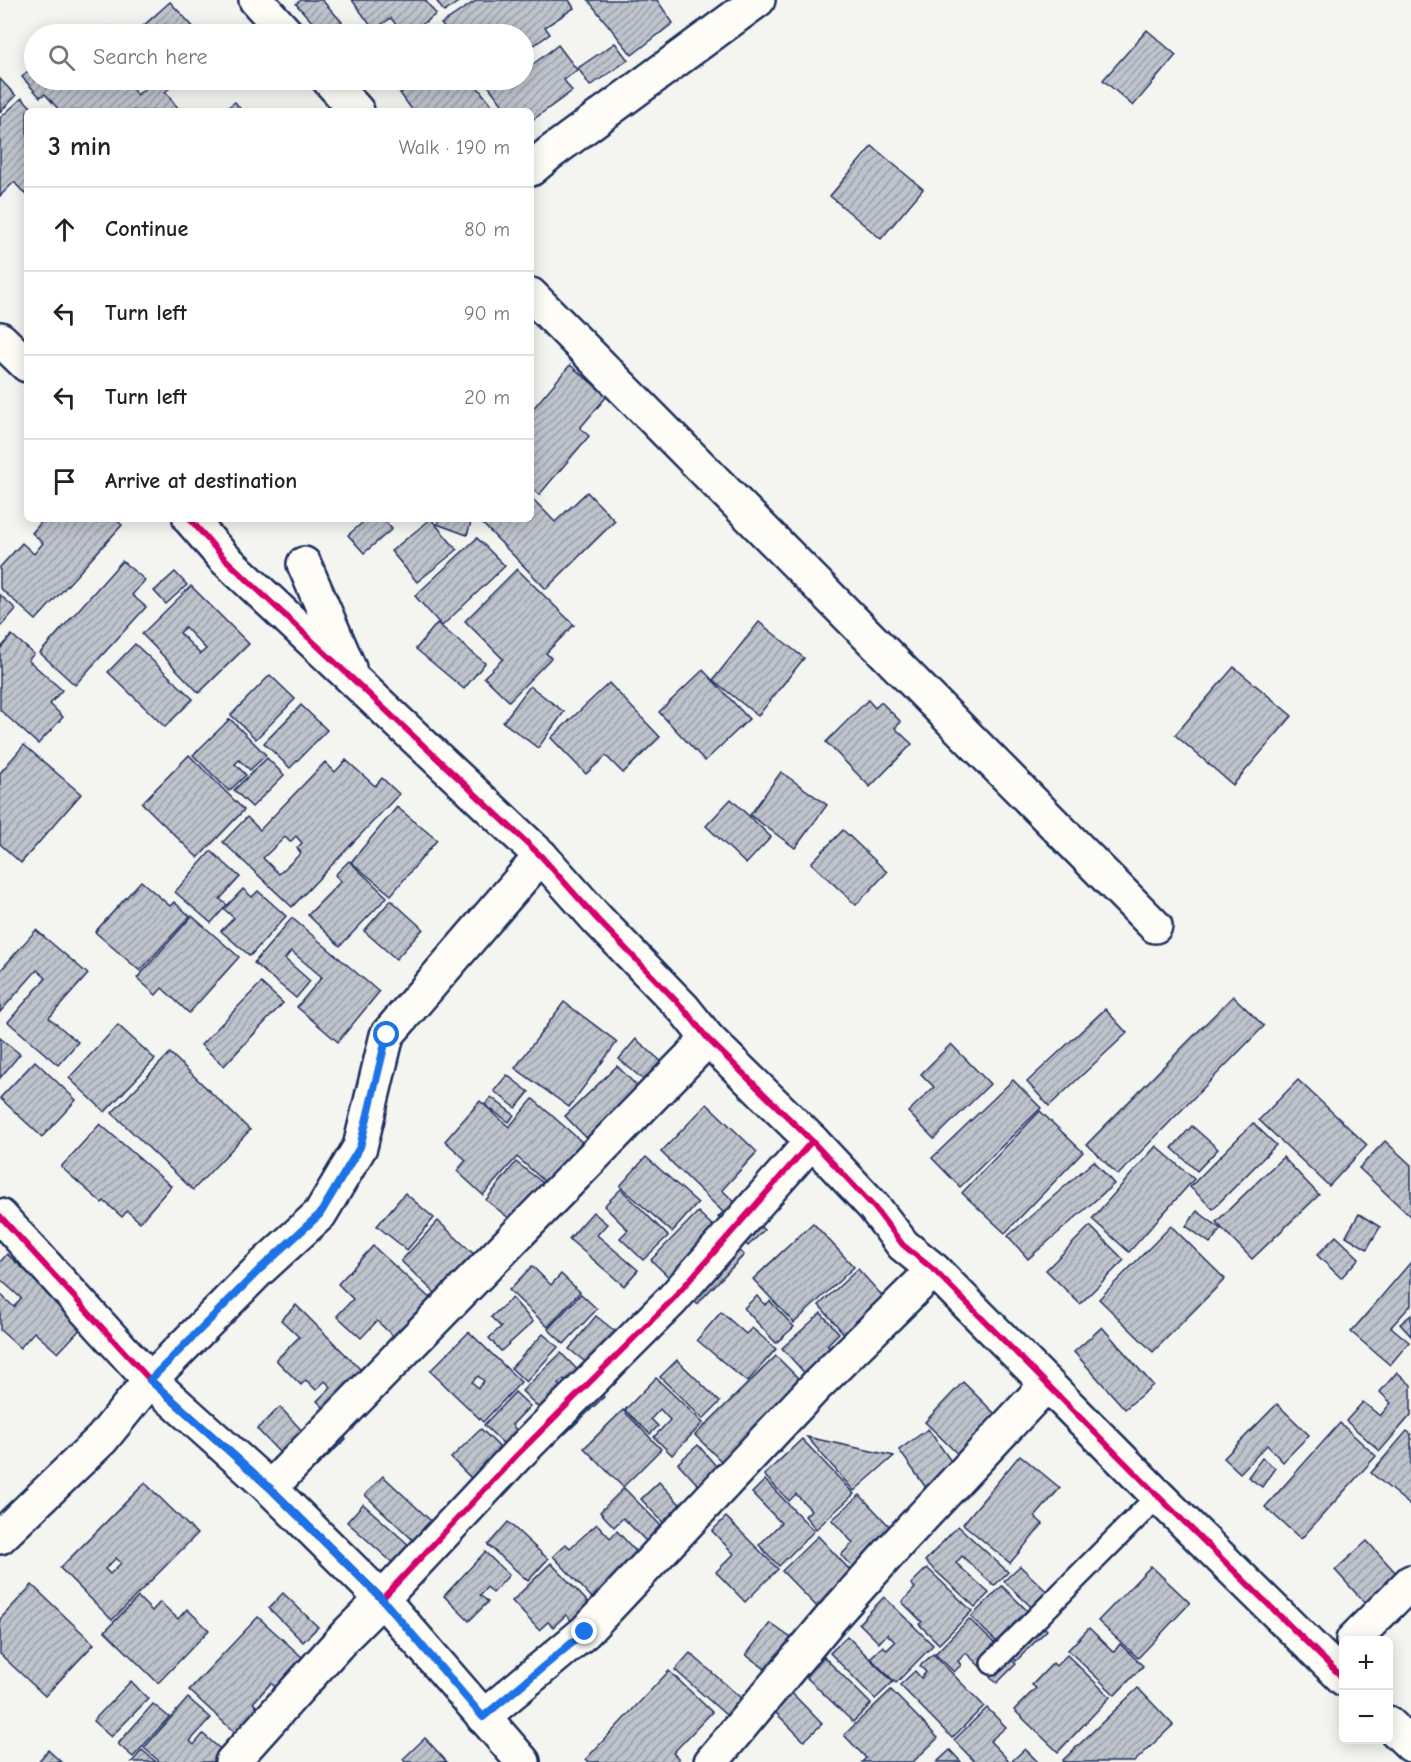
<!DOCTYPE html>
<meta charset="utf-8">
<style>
:root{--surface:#fff;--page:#f2f2f2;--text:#222;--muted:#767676;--line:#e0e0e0}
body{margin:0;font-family:"Comic Neue",sans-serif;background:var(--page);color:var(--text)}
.controls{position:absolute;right:18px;bottom:18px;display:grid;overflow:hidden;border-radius:9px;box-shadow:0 3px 15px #0003}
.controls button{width:54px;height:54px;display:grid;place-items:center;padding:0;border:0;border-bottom:2px solid var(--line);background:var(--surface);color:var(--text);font:30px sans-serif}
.stop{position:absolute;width:18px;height:18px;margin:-14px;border:4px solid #1a73e8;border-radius:50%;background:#fff}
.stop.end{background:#1a73e8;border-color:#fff;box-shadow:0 2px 6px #0008}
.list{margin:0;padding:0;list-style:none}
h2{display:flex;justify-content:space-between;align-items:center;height:78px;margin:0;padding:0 24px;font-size:26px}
h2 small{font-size:20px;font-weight:400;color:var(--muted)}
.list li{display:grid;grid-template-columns:39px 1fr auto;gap:18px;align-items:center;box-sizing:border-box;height:84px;padding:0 24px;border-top:2px solid var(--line)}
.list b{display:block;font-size:22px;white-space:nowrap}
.list em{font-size:20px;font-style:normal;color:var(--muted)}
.icon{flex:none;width:33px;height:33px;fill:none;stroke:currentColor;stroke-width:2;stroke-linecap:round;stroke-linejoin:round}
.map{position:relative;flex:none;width:1411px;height:1762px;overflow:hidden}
.search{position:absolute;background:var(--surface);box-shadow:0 3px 15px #0003;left:24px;top:24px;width:510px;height:66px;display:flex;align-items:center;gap:15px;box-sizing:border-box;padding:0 21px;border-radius:33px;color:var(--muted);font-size:22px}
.panel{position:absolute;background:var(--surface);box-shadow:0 3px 15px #0003;left:24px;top:108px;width:510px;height:414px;border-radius:9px}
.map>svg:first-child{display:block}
.building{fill:url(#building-hatch);stroke:#1b2f5e;stroke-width:1.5;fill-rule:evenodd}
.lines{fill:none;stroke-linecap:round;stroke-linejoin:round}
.service-casing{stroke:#1b2f5e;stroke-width:26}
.minor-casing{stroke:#1b2f5e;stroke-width:38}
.service{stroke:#fdfcf7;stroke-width:21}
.minor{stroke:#fdfcf7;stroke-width:33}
.cycleway-casing{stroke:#fdfcf7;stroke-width:10}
.cycleway{stroke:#d6006c;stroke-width:6}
.route{stroke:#1a73e8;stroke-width:8}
</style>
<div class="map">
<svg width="1411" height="1762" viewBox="0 0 1411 1762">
<defs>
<pattern id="building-hatch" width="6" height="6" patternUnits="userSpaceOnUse" patternTransform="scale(1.5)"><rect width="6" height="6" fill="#bfc3cc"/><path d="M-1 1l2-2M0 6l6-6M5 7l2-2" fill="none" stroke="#9a9fa9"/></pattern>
</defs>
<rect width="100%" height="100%" fill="#f4f4f1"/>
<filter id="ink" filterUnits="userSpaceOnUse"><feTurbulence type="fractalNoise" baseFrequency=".0167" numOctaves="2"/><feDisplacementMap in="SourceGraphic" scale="12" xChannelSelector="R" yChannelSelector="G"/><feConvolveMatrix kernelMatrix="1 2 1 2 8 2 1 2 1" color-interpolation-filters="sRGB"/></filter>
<g filter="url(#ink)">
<!-- building -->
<g class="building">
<path d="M301,0H322L342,22L328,34H323L296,4Z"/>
<path d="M352,0H425L436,14L409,34H403L391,18L374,30Z"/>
<path d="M436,0H461L444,12Z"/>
<path d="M477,0H569L574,8L545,27L550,34L524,52V34H449L441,24Z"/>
<path d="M588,0H657L673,23L632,55Z"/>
<path d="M170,2L200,34H134Z"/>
<path d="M106,26L114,34H97Z"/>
<path d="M1147,30L1176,55L1133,106L1103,80Z"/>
<path d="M615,43L628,60L590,86L578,68Z"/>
<path d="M558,45L577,70L564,80L572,91L531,121V111H507L484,80H524V62L528,68Z"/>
<path d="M34,65V80H134L129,84L137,95L151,84L147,80H179L165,92L178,108L175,111H60L45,94L40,97L22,77Z"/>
<path d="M0,79L16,96L0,112Z"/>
<path d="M389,80H414L398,91Z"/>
<path d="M420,80H472L496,111H413L400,93Z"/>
<path d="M22,98L35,111H27V196L14,182L0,196V118Z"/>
<path d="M235,102L242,111H223Z"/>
<path d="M872,146L923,189L881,239L830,196Z"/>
<path d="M570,365L607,396L580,428L589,436L539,495L531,488V411Z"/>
<path d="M587,492L615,521L546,589L478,519H531V497L555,522Z"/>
<path d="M44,519H76L80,522L83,519H115L122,525L36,620L0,588V567L22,543L34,554L43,543L32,533Z"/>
<path d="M367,519H383L392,529L364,553L348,535Z"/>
<path d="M431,519L457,550L417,582L391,551Z"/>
<path d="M439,519H472L467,535L437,524Z"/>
<path d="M477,538L505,566L442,626L415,596Z"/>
<path d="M122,561L145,580L132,595L146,607L75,685L40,653Z"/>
<path d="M517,569L574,625L546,653L551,658L509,701L484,677L503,659L465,621Z"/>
<path d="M175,572L187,585L166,604L154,591Z"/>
<path d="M191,586L249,644L199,693L142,634ZM185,627L206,649L200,654L180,633Z"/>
<path d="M0,595L16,609L1,626L0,625Z"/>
<path d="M759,622L804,658L758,716L713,680Z"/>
<path d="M437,623L485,663L464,689L416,649Z"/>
<path d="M12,635L34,654L28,660L62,690L50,704L63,717L38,744L0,710V649Z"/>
<path d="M135,644L193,699L165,727L108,672Z"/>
<path d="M1234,667L1292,716L1233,785L1175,735Z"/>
<path d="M703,670L749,719L705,761L659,712Z"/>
<path d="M270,675L295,699L256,739L231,715Z"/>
<path d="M609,683L660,737L623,773L606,756L586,774L551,738Z"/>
<path d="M530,686L564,712L538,748L503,722Z"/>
<path d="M868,700L875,708L881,702L901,722L895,728L912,744L870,787L826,742Z"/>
<path d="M301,705L327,730L290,768L264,743Z"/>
<path d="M230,719L266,755L250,770L239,760L235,764L246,775L229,791L193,755Z"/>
<path d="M24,745L81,794L21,863L0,844V773Z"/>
<path d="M189,755L244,810L198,858L142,803Z"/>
<path d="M267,758L284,775L252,807L234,790Z"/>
<path d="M346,760L375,786L382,778L399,794L292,907L223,842L247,817L260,830L325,762L335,772ZM296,836L302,843L297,848L301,853L279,874L263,858L285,837L290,842Z"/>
<path d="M781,772L827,805L795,848L750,815Z"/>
<path d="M731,799L771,837L746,864L706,826Z"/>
<path d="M397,807L437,840L391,895L351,862Z"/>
<path d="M843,830L887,872L856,905L811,863Z"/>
<path d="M211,851L240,877L220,899L227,905L211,923L175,892Z"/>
<path d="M349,861L387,897L340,946L308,915L341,881L335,875Z"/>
<path d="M141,881L170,906L174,902L190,916L140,971L95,932Z"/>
<path d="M243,889L252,897L258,891L286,916L250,956L221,931L234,918L224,909Z"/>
<path d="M391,900L423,929L396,959L364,931Z"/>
<path d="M192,916L239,957L189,1013L162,988L156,995L137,978Z"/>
<path d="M292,918L379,992L338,1042L297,1007L322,977L291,951L285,959L310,981L296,998L254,963Z"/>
<path d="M36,930L88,974L49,1018L78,1042L58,1065L8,1022L46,978L37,970L0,1012V971Z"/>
<path d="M261,983L283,1003L224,1066L201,1045Z"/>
<path d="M1233,996L1264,1026L1118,1175L1087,1144Z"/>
<path d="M564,1002L617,1042L569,1107L515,1068Z"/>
<path d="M1105,1009L1127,1033L1049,1106L1027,1082Z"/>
<path d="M118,1025L155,1059L105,1112L69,1078Z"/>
<path d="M0,1038L20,1054L0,1078Z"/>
<path d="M636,1039L663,1063L646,1082L619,1059Z"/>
<path d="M951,1044L990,1084L934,1139L908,1112L934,1087L921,1074Z"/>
<path d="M170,1053L250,1130L193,1190L112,1113Z"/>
<path d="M35,1061L76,1100L42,1137L0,1098Z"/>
<path d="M617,1066L644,1093L606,1158L565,1116Z"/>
<path d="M507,1075L529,1092L516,1108L494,1091Z"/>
<path d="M1013,1080L1041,1108L960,1187L932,1158Z"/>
<path d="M1298,1080L1367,1145L1329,1186L1259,1120Z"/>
<path d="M491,1097L514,1115L509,1122L485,1105Z"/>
<path d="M533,1099L582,1142L564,1161L587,1181L568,1202L517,1157L483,1195L457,1171L466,1160L445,1141L480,1101L509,1127Z"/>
<path d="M707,1104L757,1152L722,1190L764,1230L748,1246L718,1217L723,1212L661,1152Z"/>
<path d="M1040,1111L1083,1152L1005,1233L962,1193Z"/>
<path d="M1253,1123L1276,1145L1213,1209L1190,1187Z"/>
<path d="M100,1124L171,1186L140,1222L127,1211L122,1217L104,1201L102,1203L61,1167Z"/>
<path d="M1192,1126L1218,1149L1197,1171L1172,1148Z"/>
<path d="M1385,1141L1411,1165V1217L1359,1168Z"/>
<path d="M1156,1146L1194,1179L1129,1252L1092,1219Z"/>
<path d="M646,1157L698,1203L672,1232L620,1186Z"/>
<path d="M1283,1157L1319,1195L1252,1259L1216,1222Z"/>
<path d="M1094,1161L1114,1184L1028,1259L1008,1236Z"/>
<path d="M516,1162L565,1200L515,1223L486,1200Z"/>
<path d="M621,1189L668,1236L643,1260L620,1238L628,1230L604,1206Z"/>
<path d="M405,1193L434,1218L407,1250L377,1226Z"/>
<path d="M1197,1211L1221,1229L1210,1243L1186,1226Z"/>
<path d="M593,1212L607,1224L597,1235L638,1270L624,1286L569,1239Z"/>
<path d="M698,1212L744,1255L697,1304L651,1260Z"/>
<path d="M1359,1214L1380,1227L1367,1249L1346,1236Z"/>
<path d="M438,1221L490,1269L452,1309L401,1261Z"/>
<path d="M813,1223L854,1267L794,1323L753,1279Z"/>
<path d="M1090,1226L1124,1260L1080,1304L1046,1270Z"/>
<path d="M1171,1226L1225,1279L1153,1352L1099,1299Z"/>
<path d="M1336,1236L1359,1258L1341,1278L1317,1255Z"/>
<path d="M373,1246L446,1313L385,1378L369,1363L393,1336L377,1321L361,1338L337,1316L353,1299L338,1284Z"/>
<path d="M7,1254L85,1324L58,1353L34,1332L20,1348L0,1330V1294L14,1307L21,1298L0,1279V1262Z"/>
<path d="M1411,1262V1305L1391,1327L1409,1342L1390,1365L1351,1332Z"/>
<path d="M532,1266L551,1285L561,1274L580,1292L548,1327L509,1290Z"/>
<path d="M858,1269L887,1301L854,1345L819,1305Z"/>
<path d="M581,1294L597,1309L564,1344L548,1329Z"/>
<path d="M757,1296L765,1305L770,1301L794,1327L776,1343L744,1308Z"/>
<path d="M512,1298L533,1322L501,1351L489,1338L501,1327L491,1317Z"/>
<path d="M296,1305L379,1388L341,1425L317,1401L331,1387L325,1381L316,1390L306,1380L301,1385L276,1360L299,1337L281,1320Z"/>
<path d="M721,1312L746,1334L752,1328L776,1349L747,1382L697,1340Z"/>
<path d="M821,1313L839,1333L827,1345L846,1364L819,1389L782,1348Z"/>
<path d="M1411,1315V1336L1400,1324Z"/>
<path d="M596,1316L641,1352L614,1385L569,1349Z"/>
<path d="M1102,1327L1153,1385L1125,1409L1074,1352Z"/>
<path d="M469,1332L521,1382L483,1422L430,1371ZM478,1376L484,1381L478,1388L472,1382Z"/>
<path d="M543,1334L558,1347L526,1382L511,1368Z"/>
<path d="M561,1353L604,1397L565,1434L522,1391ZM564,1379L570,1386L565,1391L558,1384Z"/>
<path d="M776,1356L811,1391L729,1469L695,1435Z"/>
<path d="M677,1360L720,1402L703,1419L660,1377Z"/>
<path d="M1397,1372L1411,1385V1415L1380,1451L1346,1421L1363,1402L1380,1416L1391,1403L1380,1392Z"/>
<path d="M656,1378L703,1423L672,1455L654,1437L670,1420L660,1409L651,1419L658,1426L650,1434L625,1410Z"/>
<path d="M963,1382L998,1417L977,1473L925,1422Z"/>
<path d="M515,1392L530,1406L512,1425L519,1433L526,1465L484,1425Z"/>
<path d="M1277,1404L1309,1435L1283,1462L1267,1445L1240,1473L1224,1458Z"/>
<path d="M280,1407L305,1434L324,1416L346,1439L304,1478L257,1429Z"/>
<path d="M623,1410L661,1449L623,1487L584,1448Z"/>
<path d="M1340,1423L1376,1456L1301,1539L1265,1507Z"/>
<path d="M481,1429L522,1469L482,1489L451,1458Z"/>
<path d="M928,1429L963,1478L934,1499L899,1450Z"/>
<path d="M1407,1431L1411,1434V1506L1371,1473Z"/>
<path d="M807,1437L894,1456L854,1491Z"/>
<path d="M802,1439L854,1494L816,1529L805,1516L811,1510L796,1494L789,1501L764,1475Z"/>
<path d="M698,1445L728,1480L709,1497L678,1463Z"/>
<path d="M1020,1455L1060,1488L1035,1517L1043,1524L1010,1563L963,1524Z"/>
<path d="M1262,1458L1275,1468L1262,1487L1248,1477Z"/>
<path d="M383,1476L431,1521L413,1540L365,1495Z"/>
<path d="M765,1480L814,1531L779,1566L759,1545L781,1523L752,1493Z"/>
<path d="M659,1482L692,1517L674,1534L641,1499Z"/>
<path d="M145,1483L197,1534L112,1620L60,1568ZM116,1558L121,1563L110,1574L105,1569Z"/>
<path d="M624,1488L665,1530L650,1545L623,1518L614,1527L600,1512Z"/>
<path d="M860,1495L908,1546L868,1584L841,1555L853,1543L832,1520Z"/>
<path d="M363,1504L410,1546L394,1564L347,1522Z"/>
<path d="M726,1517L778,1569L745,1602L716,1572L734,1554L712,1531Z"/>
<path d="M508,1522L548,1559L528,1581L488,1545Z"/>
<path d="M597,1524L610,1538L617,1531L641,1557L594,1600L553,1556L566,1544L570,1548Z"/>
<path d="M958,1526L1008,1572L994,1586L962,1556L956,1563L989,1593L975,1607L925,1561Z"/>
<path d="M818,1536L861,1582L826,1616L782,1571Z"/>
<path d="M1367,1541L1405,1583L1373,1612L1335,1570Z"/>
<path d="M485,1552L509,1575L493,1593L487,1587L480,1595L488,1602L469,1621L444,1596Z"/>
<path d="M551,1563L599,1614L581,1631L566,1615L553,1627L548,1622L539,1630L512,1601Z"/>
<path d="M1020,1566L1063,1607L1048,1623L1004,1581Z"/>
<path d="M1151,1566L1190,1603L1138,1658L1098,1621Z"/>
<path d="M927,1568L972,1611L939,1644L919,1624L922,1622L902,1602L915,1588L911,1584Z"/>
<path d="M32,1585L94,1644L45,1696L0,1654V1619Z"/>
<path d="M1002,1586L1047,1630L1016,1661L971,1617Z"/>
<path d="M283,1593L318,1627L303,1642L269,1608Z"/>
<path d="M138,1597L152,1611L160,1602L178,1619L187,1609L209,1630L158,1683L105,1631Z"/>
<path d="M884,1597L933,1645L896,1683L870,1658L883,1646L887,1650L895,1642L887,1634L879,1643L859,1623Z"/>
<path d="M258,1617L314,1668L287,1698L271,1683L253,1703L270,1718L246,1743L189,1690Z"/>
<path d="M969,1619L1016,1664L997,1683L966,1653L958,1661L961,1665L954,1672L935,1654Z"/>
<path d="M770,1623L795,1641L771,1673L746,1655Z"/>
<path d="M1089,1628L1114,1652L1120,1644L1143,1666L1115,1695L1068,1650Z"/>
<path d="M847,1636L893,1682L875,1699L830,1653Z"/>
<path d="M690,1653L750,1706L734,1722L675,1670Z"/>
<path d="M933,1654L984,1706L952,1738L900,1685L915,1671L921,1678L926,1672L920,1666Z"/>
<path d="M1067,1655L1110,1697L1058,1752L1014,1710L1036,1688L1032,1685L1053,1663L1056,1666Z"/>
<path d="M824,1657L871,1704L853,1722L805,1676Z"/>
<path d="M669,1671L712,1712L673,1753L679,1759L675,1762H589L586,1759Z"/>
<path d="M131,1681L148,1699L111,1737L93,1721Z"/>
<path d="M1138,1688L1173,1725L1134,1762H1063L1062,1761Z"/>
<path d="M891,1690L938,1738L913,1762H862L866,1758L844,1735Z"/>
<path d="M792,1693L822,1724L804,1741L774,1711Z"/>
<path d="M188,1698L211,1718L190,1741L194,1745L203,1734L225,1753L217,1762H160L144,1748Z"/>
<path d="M153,1704L169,1717L133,1757L118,1744Z"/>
<path d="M987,1708L1006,1727L990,1741L1010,1762H975L954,1740Z"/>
<path d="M425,1738L447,1762H405L403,1759Z"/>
<path d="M1025,1749L1038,1762H1011Z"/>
<path d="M48,1750L61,1762H38Z"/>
<path d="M142,1750L156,1762H132Z"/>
<path d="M950,1750L961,1762H937Z"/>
</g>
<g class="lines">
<!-- service casing -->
<g class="service-casing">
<path id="service" d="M992,1663L1158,1496"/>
</g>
<!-- minor casing -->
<g class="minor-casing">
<g id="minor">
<path d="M256,0L287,34"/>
<path d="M329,80L357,111"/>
<path d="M531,169L550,153L758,0"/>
<path d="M531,295L1155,926"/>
<path d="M0,339L27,365"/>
<path d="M190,519L223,557L541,856L597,919L684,1009L708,1039L812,1141L874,1207L903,1245L934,1270L1158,1496L1344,1679"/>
<path d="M304,564L349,668"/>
<path d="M0,1216L150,1380L270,1488L382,1599L516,1456L672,1300L812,1141"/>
<path d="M270,1488L708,1039"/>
<path d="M0,1537L102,1439L150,1380L260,1269L320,1214L360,1147L387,1035L541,856"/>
<path d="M1353,1640L1411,1582"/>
<path d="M483,1717L585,1632L816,1386L934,1270"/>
<path d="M1388,1723L1411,1745"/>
<path d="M232,1762L347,1634L382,1599L523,1762"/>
<path d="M711,1762L832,1617L899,1542L1047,1384"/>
</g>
</g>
<!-- service -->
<use href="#service" class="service"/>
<!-- minor -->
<use href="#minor" class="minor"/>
<!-- cycleway casing -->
<g class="cycleway-casing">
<g id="cycleway">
<path d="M190,519L223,557L541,856L597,919L684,1009L708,1039L812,1141L874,1207L903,1245L934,1270L1158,1496L1344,1679"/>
<path d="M0,1216L150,1380L270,1488L382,1599L516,1456L672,1300L812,1141"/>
</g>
</g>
<!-- cycleway -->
<use href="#cycleway" class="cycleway"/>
</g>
</g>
<g class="lines" filter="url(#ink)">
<!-- route -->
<path class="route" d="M387,1035L360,1147L320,1214L260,1269L150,1380L270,1488L382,1599L483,1717L585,1632"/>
</g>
</svg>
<div class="controls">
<button>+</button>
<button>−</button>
</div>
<div class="stop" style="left:387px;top:1035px"></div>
<div class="stop end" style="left:585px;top:1632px"></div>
<div class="search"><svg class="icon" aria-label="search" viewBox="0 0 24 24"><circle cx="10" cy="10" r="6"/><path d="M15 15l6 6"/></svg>Search here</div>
<section class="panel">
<h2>3 min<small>Walk · 190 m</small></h2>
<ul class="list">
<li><svg class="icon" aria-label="ahead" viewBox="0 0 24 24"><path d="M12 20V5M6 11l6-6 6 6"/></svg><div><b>Continue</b></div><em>80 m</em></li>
<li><svg class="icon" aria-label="left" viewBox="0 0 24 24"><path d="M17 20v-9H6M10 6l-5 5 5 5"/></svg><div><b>Turn left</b></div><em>90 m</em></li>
<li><svg class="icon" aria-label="left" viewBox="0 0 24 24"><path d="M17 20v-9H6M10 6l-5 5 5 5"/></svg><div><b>Turn left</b></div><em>20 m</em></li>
<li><svg class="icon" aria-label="arrive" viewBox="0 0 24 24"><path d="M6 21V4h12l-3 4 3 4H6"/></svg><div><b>Arrive at destination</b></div></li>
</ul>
</section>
</div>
